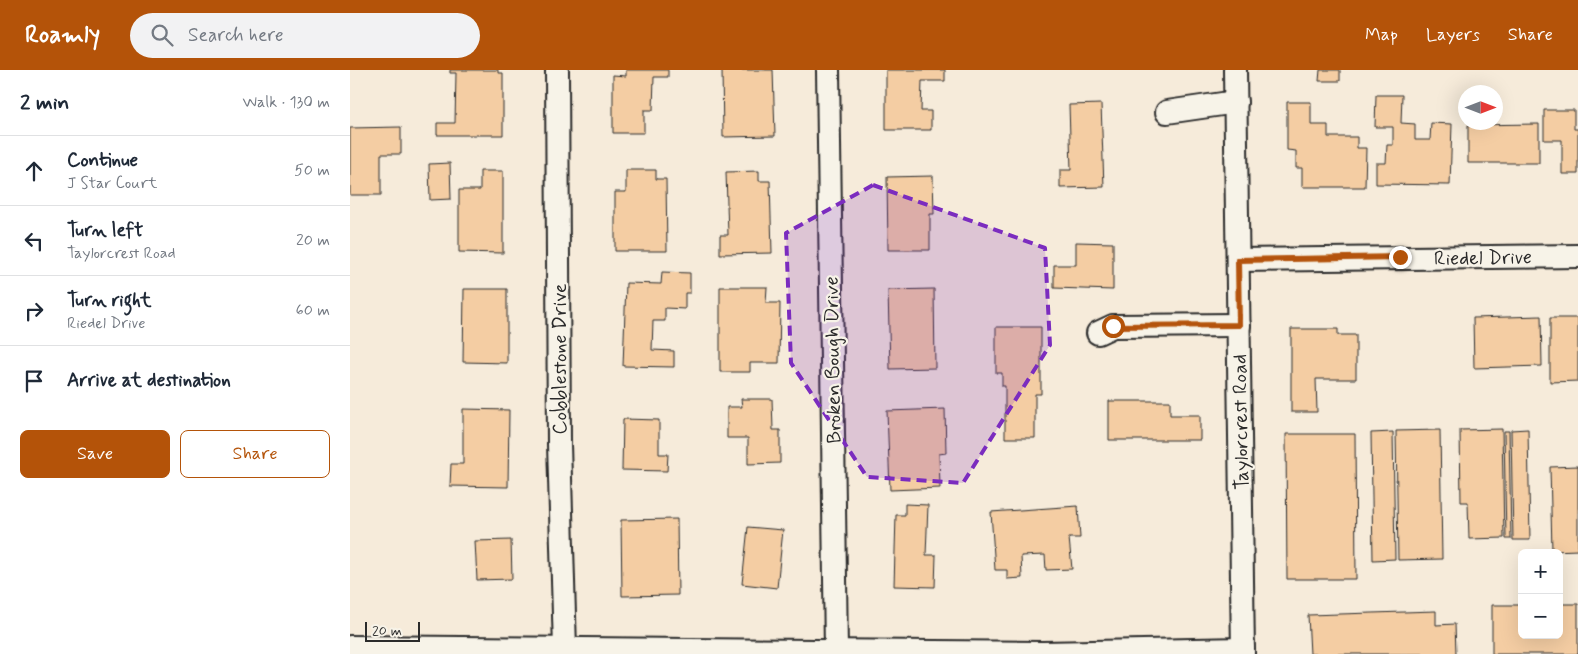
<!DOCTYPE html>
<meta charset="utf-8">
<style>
:root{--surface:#fff;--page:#f2f2f3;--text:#1f2937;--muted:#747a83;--line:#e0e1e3;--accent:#b45309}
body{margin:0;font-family:Mynerve,sans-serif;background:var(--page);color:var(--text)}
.controls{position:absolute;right:15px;bottom:15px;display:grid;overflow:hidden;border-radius:8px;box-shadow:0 5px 20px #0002}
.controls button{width:45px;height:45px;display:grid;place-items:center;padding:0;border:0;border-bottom:1px solid var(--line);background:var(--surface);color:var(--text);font:25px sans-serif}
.compass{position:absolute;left:1108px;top:15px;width:45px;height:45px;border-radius:50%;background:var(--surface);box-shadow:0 5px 20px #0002;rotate:90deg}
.scale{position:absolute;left:15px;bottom:12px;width:55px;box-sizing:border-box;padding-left:5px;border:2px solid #2b2b2b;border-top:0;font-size:14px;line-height:18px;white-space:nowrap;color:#2b2b2b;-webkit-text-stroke:4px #f7f3e8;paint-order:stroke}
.stop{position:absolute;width:15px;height:15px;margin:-11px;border:4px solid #b45309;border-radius:50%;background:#fff}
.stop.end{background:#b45309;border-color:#fff;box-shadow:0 1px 5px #0008}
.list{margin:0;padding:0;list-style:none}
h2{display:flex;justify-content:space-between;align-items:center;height:65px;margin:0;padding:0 20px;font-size:21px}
h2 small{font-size:16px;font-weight:400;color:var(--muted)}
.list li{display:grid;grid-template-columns:32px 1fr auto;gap:15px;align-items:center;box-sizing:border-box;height:70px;padding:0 20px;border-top:1px solid var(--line)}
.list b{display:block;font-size:19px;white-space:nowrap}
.list p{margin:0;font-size:16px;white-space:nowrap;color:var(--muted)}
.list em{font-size:16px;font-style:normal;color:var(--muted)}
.actions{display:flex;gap:10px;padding:15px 20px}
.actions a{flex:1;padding:11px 0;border:1px solid var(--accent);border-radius:8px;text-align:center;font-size:18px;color:var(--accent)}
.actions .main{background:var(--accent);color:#fff}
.icon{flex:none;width:28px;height:28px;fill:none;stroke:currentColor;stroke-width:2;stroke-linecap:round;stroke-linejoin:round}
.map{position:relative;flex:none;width:1228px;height:584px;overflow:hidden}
header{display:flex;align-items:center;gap:30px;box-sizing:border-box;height:70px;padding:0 25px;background:var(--accent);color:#fff}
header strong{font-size:24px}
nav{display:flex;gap:28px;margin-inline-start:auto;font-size:18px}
.search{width:350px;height:45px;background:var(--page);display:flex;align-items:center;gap:12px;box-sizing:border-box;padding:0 18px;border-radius:28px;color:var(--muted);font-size:19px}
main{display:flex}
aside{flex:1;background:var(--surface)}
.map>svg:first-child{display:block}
.building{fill:#f4cda3;stroke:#2b2b2b}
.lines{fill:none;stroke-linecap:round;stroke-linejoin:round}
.minor-casing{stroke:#2b2b2b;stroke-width:26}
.minor{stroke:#f7f3e8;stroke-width:22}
.route{stroke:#b45309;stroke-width:6}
.marked{fill:#7b2cbf;fill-opacity:0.2;stroke:#7b2cbf;stroke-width:4;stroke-dasharray:10 6;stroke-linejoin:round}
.labels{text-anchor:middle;stroke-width:4.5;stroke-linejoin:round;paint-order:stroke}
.street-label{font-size:20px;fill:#2b2b2b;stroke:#f7f3e8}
</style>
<header>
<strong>Roamly</strong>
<div class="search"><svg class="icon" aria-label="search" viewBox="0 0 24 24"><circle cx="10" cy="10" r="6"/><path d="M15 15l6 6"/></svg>Search here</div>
<nav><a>Map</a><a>Layers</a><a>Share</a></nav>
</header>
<main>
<aside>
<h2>2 min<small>Walk · 130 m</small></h2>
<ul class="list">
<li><svg class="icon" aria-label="ahead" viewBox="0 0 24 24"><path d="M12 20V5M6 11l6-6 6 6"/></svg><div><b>Continue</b><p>J Star Court</p></div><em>50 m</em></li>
<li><svg class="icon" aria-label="left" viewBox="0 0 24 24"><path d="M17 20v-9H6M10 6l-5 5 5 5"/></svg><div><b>Turn left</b><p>Taylorcrest Road</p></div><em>20 m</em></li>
<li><svg class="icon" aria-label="right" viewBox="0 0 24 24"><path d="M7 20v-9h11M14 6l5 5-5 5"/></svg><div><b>Turn right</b><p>Riedel Drive</p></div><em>60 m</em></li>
<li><svg class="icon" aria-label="arrive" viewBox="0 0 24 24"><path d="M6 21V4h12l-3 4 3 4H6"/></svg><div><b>Arrive at destination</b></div></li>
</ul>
<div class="actions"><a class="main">Save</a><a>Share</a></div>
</aside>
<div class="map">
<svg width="1228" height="584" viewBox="0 0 1228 584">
<rect width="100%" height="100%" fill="#f6ebda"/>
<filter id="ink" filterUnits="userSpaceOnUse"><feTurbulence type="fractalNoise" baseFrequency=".02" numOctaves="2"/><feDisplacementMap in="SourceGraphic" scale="10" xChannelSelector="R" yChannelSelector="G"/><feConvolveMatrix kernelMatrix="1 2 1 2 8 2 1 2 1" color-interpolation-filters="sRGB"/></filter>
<g filter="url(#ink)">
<!-- building -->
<g class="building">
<path d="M100,0H148V3H153V65H87V53H105L106,3H100Z"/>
<path d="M276,0H318V7H304L303,40H294V63H263V5L276,6Z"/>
<path d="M372,0H423L425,66L373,67Z"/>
<path d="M536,0H595V11H572L571,41H581V60H536Z"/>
<path d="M970,0H990V11H969Z"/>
<path d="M1026,25H1052L1051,53L1065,54V70H1080L1081,53L1102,54L1100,115L1026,114V93H1036L1037,75H1043V57H1025Z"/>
<path d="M937,32H961V55H978V67H1007V78H1016L1015,117H952V98H946V81L937,80Z"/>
<path d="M751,34L754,117L710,118V100H721L719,35Z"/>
<path d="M1194,40H1224V59H1228V104H1212V70H1194Z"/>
<path d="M1189,54V93H1118V55Z"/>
<path d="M51,57V84H31V125H0V58Z"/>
<path d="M100,93L101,129L80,130L79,94Z"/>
<path d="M276,100H306V109H316L317,181H265V122H276Z"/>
<path d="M130,101H153V183L109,182V120H130Z"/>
<path d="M409,101V111H420L422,183L370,184V165H378L376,102Z"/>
<path d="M583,106L584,144H580V180H538L537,107Z"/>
<path d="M726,172L763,173V220L704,218V195H726Z"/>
<path d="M312,202L340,203V223H335V239L315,238V251H303L302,280L324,281V297L273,296L276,213L311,214Z"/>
<path d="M370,217H417L416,233H430L429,293H400V302H370Z"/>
<path d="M114,219H157V293L113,292Z"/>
<path d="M584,219L585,298L540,299L538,220Z"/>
<path d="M1191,246L1192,296L1124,298L1123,248Z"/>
<path d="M1200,248H1228V311L1200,312Z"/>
<path d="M646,257H691V324H685V368H655V316H652V303H646Z"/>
<path d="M941,259H988V265H1006V309H966L967,342H941Z"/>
<path d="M391,329H422L423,360H430V393L398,394V368H377V337H392Z"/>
<path d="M759,331H820V345H850V370H759Z"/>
<path d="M113,339L159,340L158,417L100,416L101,394H113Z"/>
<path d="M595,339L596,383L589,384L590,418L540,420L537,341Z"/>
<path d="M273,349L309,350V384H318L317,401L272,400Z"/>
<path d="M1152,359L1154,468L1119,469L1118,432H1111L1110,360Z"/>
<path d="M1178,359L1180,470H1163L1161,360Z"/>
<path d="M1090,360L1092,489L1048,490L1046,361Z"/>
<path d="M1154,361H1159L1161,469H1156Z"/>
<path d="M1043,362L1045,489L1023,490L1021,363Z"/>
<path d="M936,364H1005L1006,509H937Z"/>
<path d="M1228,396V480L1202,481L1200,397Z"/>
<path d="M555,434L578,435L576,485H586L585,517L544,516L546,445H555Z"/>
<path d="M728,436L730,468H719L722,499L696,500L695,485L671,486L672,508L657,509V500H645L641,442Z"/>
<path d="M327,449L328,525L272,526L271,450Z"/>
<path d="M398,457L433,460L427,518L392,514Z"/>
<path d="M161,470L162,509L127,510L125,471Z"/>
<path d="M1209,534H1228V584H1142V535H1172V565H1209Z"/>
<path d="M1086,541V555L1105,554L1106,584H960L958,545Z"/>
</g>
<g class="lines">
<!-- minor casing -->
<g class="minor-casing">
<g id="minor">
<path d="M207,0L209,374L215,579"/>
<path d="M478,0L486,581"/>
<path d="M885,0L893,584"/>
<path d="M817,42L886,32"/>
<path d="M888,190L1228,186"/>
<path d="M748,263L763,256L889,255"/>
<path d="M0,577L693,583L893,579"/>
</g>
</g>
<!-- minor -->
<use href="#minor" class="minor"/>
</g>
</g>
<g class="lines" filter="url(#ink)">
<!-- route -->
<path class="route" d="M763,256L889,255L888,190L1050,187"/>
</g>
<!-- marked area -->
<path class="marked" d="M523,115L695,178L700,275L613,413L517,407L441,293L436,163Z"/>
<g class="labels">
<!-- street labels -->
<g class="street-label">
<text transform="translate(1133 187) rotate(-1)" y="7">Riedel Drive</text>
<text transform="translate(209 289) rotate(-90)" y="7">Cobblestone Drive</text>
<text transform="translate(482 290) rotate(-91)" y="7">Broken Bough Drive</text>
<text transform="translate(890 352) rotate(-91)" y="7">Taylorcrest Road</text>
</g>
</g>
</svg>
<div class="controls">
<button>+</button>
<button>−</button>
</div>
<svg class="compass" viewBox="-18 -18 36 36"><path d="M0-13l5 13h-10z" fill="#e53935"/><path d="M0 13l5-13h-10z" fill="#747a83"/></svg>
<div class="scale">20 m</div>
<div class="stop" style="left:763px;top:256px"></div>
<div class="stop end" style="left:1050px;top:187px"></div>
</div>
</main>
